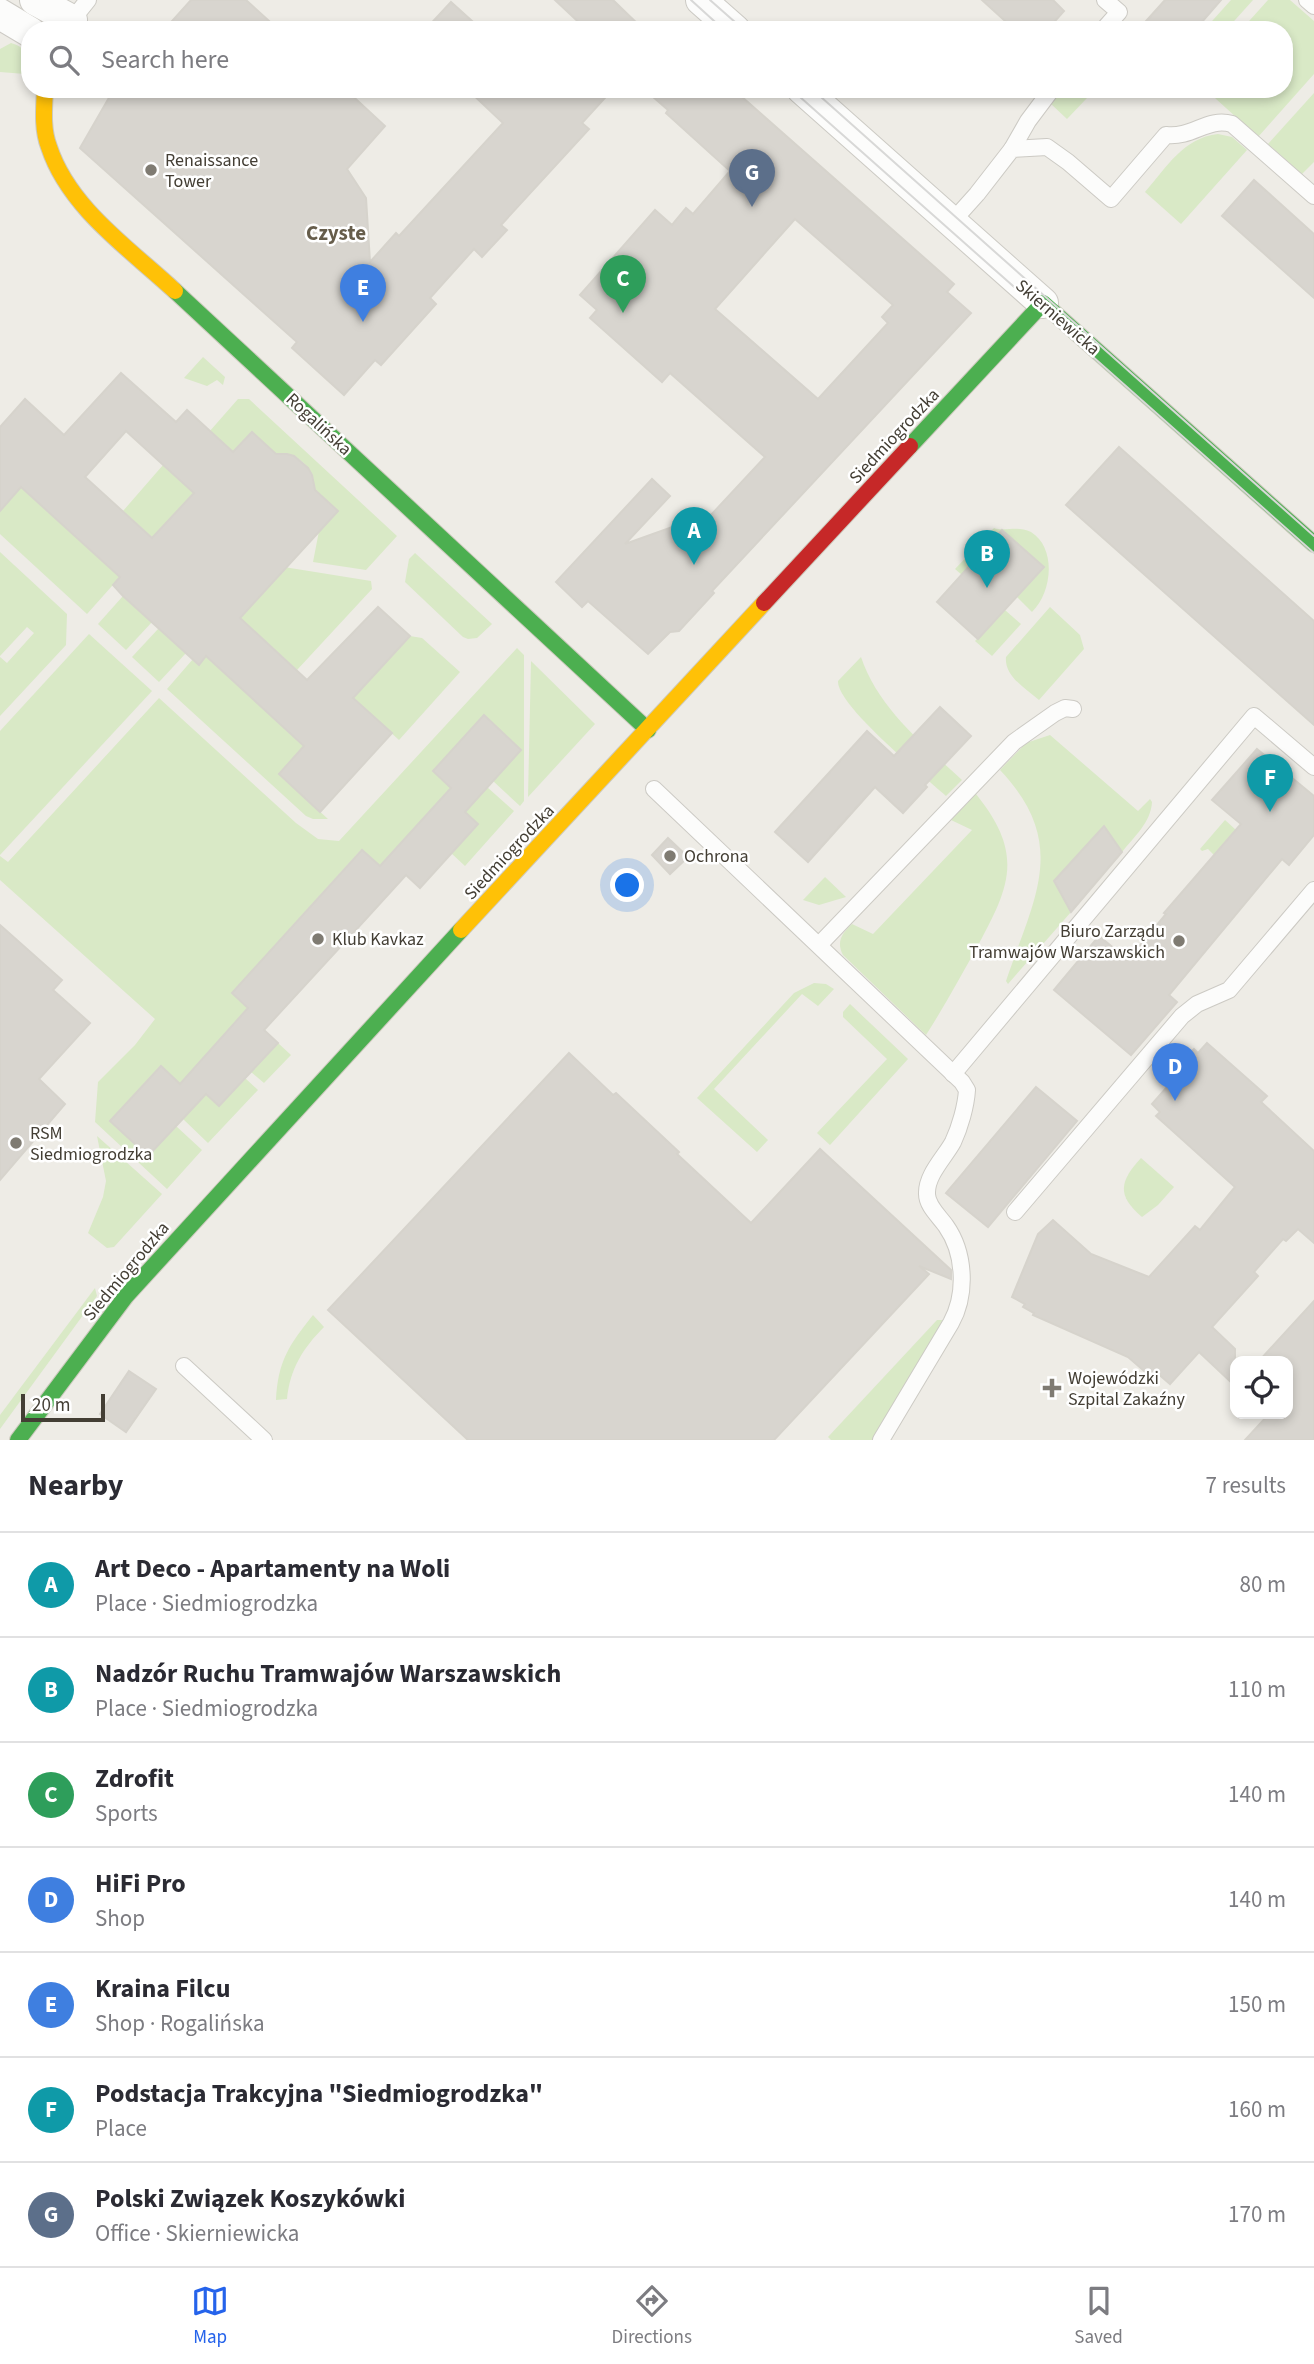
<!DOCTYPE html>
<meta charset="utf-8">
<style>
:root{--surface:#fff;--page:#f2f2f3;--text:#2b2b33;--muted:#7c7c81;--line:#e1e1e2;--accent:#2563eb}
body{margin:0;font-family:"Source Sans 3",sans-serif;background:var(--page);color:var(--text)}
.controls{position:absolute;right:21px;bottom:21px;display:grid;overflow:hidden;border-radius:14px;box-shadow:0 4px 10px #0003}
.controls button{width:63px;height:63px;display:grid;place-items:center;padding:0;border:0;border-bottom:2px solid var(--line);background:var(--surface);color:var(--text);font:35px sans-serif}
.scale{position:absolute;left:21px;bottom:18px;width:84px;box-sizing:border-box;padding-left:7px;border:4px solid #433e34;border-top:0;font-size:19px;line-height:24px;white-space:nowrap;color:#433e34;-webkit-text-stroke:5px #fff;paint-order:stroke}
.you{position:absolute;left:628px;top:886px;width:24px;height:24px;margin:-18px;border:5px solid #fff;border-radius:50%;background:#1a73e8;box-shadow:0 0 0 10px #1a73e833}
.badge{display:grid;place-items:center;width:46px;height:46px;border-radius:50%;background:var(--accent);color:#fff;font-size:23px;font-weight:700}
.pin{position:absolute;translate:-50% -58px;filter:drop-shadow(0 2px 4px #0008)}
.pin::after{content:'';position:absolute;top:37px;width:24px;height:21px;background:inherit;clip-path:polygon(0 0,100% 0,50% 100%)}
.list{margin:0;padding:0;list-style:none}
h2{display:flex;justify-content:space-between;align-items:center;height:91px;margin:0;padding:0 28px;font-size:30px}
h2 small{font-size:23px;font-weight:400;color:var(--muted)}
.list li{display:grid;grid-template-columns:46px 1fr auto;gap:21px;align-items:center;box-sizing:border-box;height:105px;padding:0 28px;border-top:2px solid var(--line)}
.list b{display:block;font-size:26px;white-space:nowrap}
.list p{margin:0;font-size:23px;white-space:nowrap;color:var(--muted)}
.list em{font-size:23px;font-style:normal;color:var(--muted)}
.icon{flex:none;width:38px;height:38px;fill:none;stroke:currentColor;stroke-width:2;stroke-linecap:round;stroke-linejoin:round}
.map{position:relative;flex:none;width:1314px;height:1440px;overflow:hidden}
.search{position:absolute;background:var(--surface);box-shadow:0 4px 10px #0003;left:21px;right:21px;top:21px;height:77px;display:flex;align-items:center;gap:18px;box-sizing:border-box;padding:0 24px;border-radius:28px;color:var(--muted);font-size:26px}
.sheet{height:826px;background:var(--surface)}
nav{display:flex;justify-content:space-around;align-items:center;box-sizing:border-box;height:98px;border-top:2px solid var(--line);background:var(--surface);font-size:19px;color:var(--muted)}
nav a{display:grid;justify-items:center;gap:4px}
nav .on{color:var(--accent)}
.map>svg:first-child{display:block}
.green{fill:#d9e9c6}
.building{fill:#d8d5cf;stroke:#d6d3cc;stroke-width:2;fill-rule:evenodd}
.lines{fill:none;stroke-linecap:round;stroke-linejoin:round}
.lane-casing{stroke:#cccac4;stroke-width:18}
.street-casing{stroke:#cccac4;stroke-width:32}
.fast-casing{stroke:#cdcabe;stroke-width:18}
.slow-casing{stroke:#cdcabe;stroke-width:18}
.jam-casing{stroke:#cdcabe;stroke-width:18}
.lane{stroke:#fcfcfb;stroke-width:16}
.street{stroke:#fcfcfb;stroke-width:30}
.fast{stroke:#4caf50;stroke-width:16}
.slow{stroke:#ffc107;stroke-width:16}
.jam{stroke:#c62828;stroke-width:16}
.tram{stroke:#d8d8d7;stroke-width:2}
.poi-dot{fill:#7f7b72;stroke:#fff;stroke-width:2.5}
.labels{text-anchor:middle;stroke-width:5;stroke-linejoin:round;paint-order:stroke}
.poi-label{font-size:18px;fill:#433e34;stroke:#fff;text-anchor:start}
.street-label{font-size:18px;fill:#433e34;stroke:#fff}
.quarter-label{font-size:21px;font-weight:bold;fill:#665d4b;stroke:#fff}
</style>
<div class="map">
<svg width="1314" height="1440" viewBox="0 0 1314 1440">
<rect width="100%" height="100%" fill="#eeece6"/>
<!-- green -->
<g class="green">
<path d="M1231,0H1253L1226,30H1204Z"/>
<path d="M1268,0H1290L1314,21V74L1258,137L1205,89H1284V30H1241Z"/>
<path d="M11,43C28,48 30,58 25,74L0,72V49Z"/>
<path d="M1062,89H1091L1087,98L1067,119L1050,103Z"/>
<path d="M1314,93V162L1302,174L1268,144Z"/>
<path d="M1218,134L1232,137L1247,150L1181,224L1145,192C1167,167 1183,138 1218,134Z"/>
<path d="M203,357L225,377L223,385L217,380L207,386L184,378Z"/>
<path d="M238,399H249L397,536L366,570L313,562L319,531L338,511L312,487C317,470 297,453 281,454L153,538L123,511L163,465L173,473Z"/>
<path d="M21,487L120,577L87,614L0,534V511Z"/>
<path d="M994,528C1005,532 1018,525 1031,532C1057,548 1052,593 1032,612L1017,597L1043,567L1003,530L962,575L955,569Z"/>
<path d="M0,552L67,614L66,645L0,716V657L7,663L34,633L27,627L0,656Z"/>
<path d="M415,553L492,624L477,638L468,639L463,637L405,582L409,559Z"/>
<path d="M284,567L371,581L372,589L297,670L240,618Z"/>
<path d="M123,596L152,622L126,650L98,624Z"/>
<path d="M1050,607L1080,635L1084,649L1039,700C1026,689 1004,676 1006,657Z"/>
<path d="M1005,610L1021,624L992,656L975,641Z"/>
<path d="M159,628L186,653L159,682L132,657Z"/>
<path d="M89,634L152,691L0,855V731Z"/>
<path d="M410,636L422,638L460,672L399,740L353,698Z"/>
<path d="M517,648L524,655V801L520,806L493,781L521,750L484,716L451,788L380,866L361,850L232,993L248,1008L180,1084L160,1067L111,1121L148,1156L176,1126L202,1150L167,1189L95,1122L98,1082L135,1045L155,1019L0,880V856L8,862L159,698L296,823L318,839L339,841Z"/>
<path d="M206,656L304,746L279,774L328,819H313L306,816L167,689L193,659L199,664Z"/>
<path d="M861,657C878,708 923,744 962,780L946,796C926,778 836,705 838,681Z"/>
<path d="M531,661L595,724L528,797Z"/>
<path d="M1050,735L1138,811L1150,799L1152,802C1151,822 1134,837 1122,852L1104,826L1054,881L1071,912L1008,984L1006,981C1034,898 1070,844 1000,770L1026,743Z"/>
<path d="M487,787L514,811L465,866L451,853L478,824L465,812Z"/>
<path d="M976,794C1026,856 1009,888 975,951C959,979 944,1007 926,1035L843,955C836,942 842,933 852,924L873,934L972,830L951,820Z"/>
<path d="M1225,820L1236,830L1215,856L1208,849L1202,851L1200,849Z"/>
<path d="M825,877L846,897L819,905L803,900Z"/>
<path d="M814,983L826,984L834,989L818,1006L802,994L714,1089L768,1140L757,1152L697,1098L794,993Z"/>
<path d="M850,1004L908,1059L830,1145L817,1133L887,1059L843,1017V1012Z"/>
<path d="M278,1043L291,1055L264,1083L251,1072Z"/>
<path d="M245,1078L258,1090L208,1143L183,1119L206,1094L219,1106Z"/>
<path d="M97,1136L162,1194L114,1247L107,1248L88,1233L103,1197L106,1181Z"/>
<path d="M1141,1158L1174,1187L1158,1205L1142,1217C1116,1195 1120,1181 1141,1158Z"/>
<path d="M95,1288L97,1296L0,1429V1415Z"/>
<path d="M313,1315L324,1327C303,1348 290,1369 287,1399L276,1400C278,1361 289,1345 313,1315Z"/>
<path d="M937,1320H944L945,1322L872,1440H831L828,1437Z"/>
</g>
<!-- building -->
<g class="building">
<path d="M191,0H246L279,30H164Z"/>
<path d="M555,0H613L644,30H587Z"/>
<path d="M982,0H1053L1064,11L1047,30H1015Z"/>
<path d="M1165,0H1221L1195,30H1138Z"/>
<path d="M451,2L482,30H425Z"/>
<path d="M114,89H345L385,126L347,169L366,198L370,262L396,233L399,236L503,123L467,89H613L582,123L589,129L501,225L507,230L482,257L474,249L430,298L436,304L381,365L375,360L344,395L292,348L297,342L80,148Z"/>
<path d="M644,89H733L954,284L947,292L971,313L712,591L714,593L679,631L670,632L648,654L588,601L582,607L556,582L652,479L670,496L625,544L703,516H710L765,457L670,373L662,382L590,318L597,310L580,295L655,210L672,225L686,208L693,214L730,171L666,113L668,110ZM795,219L893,305L882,317L888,323L818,399L715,309Z"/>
<path d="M1254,180L1314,234V298L1222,216Z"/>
<path d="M121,373L176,422L187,410L233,452L252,432L276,454H287L294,456L308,468L312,475L315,490L338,511L240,618L307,680L378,607L410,636L353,698L392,733L320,812L279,774L304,746L206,656L199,665L123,596L113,585L120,577L21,487L0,511V427L25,399L64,435ZM126,431L194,493L152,538L85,477Z"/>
<path d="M1119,447L1314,621V725L1066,505Z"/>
<path d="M1002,530L1044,567L978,639L937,602Z"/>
<path d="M940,707L971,736L925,785L927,787L903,813L875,787L808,862L775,832L867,731L894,756Z"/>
<path d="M484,715L521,750L465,812L478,824L420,888L406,875L365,920L264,1030L278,1043L219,1106L206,1094L148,1156L110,1121L161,1066L180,1084L248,1008L232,993L362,850L380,866L451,788L433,771Z"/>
<path d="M1257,749L1314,796V835L1289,865L1282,859L1169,995L1177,1002L1131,1055L1054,990L1099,936L1128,960L1166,914L1164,913L1241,824L1212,800Z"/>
<path d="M1104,826L1122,852L1071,912L1054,881Z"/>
<path d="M668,838L688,857L670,874L652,855Z"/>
<path d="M0,925L62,980L53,990L90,1023L39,1079L65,1104L0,1180Z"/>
<path d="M1207,1043L1267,1096L1261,1102L1314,1151V1243L1298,1229L1286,1241L1283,1239L1254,1272L1258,1276L1212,1327L1235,1349V1386L1199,1352L1170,1384L1156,1372L1151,1377L1128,1357L1033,1315L1034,1313L1023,1307L1025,1304L1012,1297L1038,1234L1053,1220L1091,1254L1149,1277L1195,1226L1200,1230L1235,1187L1156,1116L1160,1112L1152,1104L1182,1070L1178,1067L1194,1049L1198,1053Z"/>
<path d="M569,1053L613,1095L616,1093L679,1152L677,1154L751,1223L820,1149L951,1270V1279L919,1266L929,1274L774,1440H468L328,1310Z"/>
<path d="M1036,1087L1077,1121L988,1227L946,1193Z"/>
<path d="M1314,1301V1440H1245L1269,1414H1288V1361H1259Z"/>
<path d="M129,1371L156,1389L126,1432L100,1414Z"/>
</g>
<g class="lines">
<!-- lane casing -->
<g class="lane-casing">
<g id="lane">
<path d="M1307,0L1314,6"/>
<path d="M72,20L88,0"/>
<path d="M1103,30L1119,12L1105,0"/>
<path d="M1012,149L1028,121L1052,89"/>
<path d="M951,223L977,194L1012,149L1047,147L1068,162L1111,199L1166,135C1193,138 1207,117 1232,124L1314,196"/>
<path d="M654,789L962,1082L967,1090C966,1106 960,1127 953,1142C945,1157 926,1175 927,1194C927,1206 939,1216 946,1226C965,1253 967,1294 951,1323L881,1440"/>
<path d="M819,945L1014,742L1055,713L1065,708L1073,709"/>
<path d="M953,1074L1254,716L1314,767"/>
<path d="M1015,1212L1182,1016L1197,1004L1229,990L1314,890"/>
<path d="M184,1366L264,1440"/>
</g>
</g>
<!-- street casing -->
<g class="street-casing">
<g id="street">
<path d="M35,0L72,20L66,30"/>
<path d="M701,0L735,30"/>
<path d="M0,14L30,32"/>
<path d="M802,89L1043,303"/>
</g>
</g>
<!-- fast casing -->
<g class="fast-casing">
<g id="fast">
<path d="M175,291L648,730"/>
<path d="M910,446L1043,303L1314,544"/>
<path d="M18,1440L126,1296L461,930"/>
</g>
</g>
<!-- slow casing -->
<g class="slow-casing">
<g id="slow">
<path d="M45,89C44,109 42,129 49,147C69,208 130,249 175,291"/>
<path d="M461,930L764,603"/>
</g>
</g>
<!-- jam casing -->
<g class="jam-casing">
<path id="jam" d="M764,603L910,446"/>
</g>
<!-- lane -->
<use href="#lane" class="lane"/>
<!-- street -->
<use href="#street" class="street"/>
<!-- fast -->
<use href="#fast" class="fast"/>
<!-- slow -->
<use href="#slow" class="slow"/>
<!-- jam -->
<use href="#jam" class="jam"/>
<!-- tram -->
<g class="tram">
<path d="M691,0L724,30"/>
<path d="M710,0L744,30"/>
<path d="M791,89L1314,553"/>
<path d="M812,89L1314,536"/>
</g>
</g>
<!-- markers -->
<g class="poi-dot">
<circle cx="151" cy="170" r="7"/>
<circle cx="670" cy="856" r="7"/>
<circle cx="318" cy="939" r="7"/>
<circle cx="1179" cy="941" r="7"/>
<circle cx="16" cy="1143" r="7"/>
<path d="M1048.5 1377.5h7v7h7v7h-7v7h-7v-7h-7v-7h7z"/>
</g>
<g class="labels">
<!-- poi labels -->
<g class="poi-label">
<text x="165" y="166">Renaissance<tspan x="165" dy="21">Tower</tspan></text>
<text x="684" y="862">Ochrona</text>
<text x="1165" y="937" text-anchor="end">Biuro Zarządu<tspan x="1165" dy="21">Tramwajów Warszawskich</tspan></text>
<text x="332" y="945">Klub Kavkaz</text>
<text x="30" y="1139">RSM<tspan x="30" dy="21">Siedmiogrodzka</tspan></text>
<text x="1068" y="1384">Wojewódzki<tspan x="1068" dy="21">Szpital Zakaźny</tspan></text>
</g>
<!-- street labels -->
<g class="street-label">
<text transform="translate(1058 317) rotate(41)" y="6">Skierniewicka</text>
<text transform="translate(319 424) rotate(43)" y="6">Rogalińska</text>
<text transform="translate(894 436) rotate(-47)" y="6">Siedmiogrodzka</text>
<text transform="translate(509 852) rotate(-47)" y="6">Siedmiogrodzka</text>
<text transform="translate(126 1271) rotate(-50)" y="6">Siedmiogrodzka</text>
</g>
<!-- quarter labels -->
<g class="quarter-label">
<text x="336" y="240">Czyste</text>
</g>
</g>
</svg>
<div class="controls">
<button><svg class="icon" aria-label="locate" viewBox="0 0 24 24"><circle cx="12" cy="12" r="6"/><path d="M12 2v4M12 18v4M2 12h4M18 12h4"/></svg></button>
</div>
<div class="scale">20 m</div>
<div class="you"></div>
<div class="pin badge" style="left:694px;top:565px;background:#0f9aa8">A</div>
<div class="pin badge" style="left:987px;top:588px;background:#0f9aa8">B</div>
<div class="pin badge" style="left:623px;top:313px;background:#2e9e5b">C</div>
<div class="pin badge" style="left:1175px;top:1101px;background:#3f7fe0">D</div>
<div class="pin badge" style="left:363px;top:322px;background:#3f7fe0">E</div>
<div class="pin badge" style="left:1270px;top:812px;background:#0f9aa8">F</div>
<div class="pin badge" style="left:752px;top:207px;background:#5c6f8a">G</div>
<div class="search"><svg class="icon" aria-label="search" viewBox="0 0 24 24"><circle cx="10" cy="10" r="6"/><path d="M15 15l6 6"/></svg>Search here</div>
</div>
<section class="sheet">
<h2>Nearby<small>7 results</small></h2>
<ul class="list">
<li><span class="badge" style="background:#0f9aa8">A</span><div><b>Art Deco - Apartamenty na Woli</b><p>Place · Siedmiogrodzka</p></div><em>80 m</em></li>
<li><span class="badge" style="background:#0f9aa8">B</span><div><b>Nadzór Ruchu Tramwajów Warszawskich</b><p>Place · Siedmiogrodzka</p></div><em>110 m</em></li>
<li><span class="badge" style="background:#2e9e5b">C</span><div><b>Zdrofit</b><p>Sports</p></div><em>140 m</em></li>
<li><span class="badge" style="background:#3f7fe0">D</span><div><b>HiFi Pro</b><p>Shop</p></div><em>140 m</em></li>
<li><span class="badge" style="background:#3f7fe0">E</span><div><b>Kraina Filcu</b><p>Shop · Rogalińska</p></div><em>150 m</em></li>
<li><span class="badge" style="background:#0f9aa8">F</span><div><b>Podstacja Trakcyjna &quot;Siedmiogrodzka&quot;</b><p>Place</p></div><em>160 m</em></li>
<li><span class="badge" style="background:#5c6f8a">G</span><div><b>Polski Związek Koszykówki</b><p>Office · Skierniewicka</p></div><em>170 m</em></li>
</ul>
</section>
<nav>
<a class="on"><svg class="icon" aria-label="map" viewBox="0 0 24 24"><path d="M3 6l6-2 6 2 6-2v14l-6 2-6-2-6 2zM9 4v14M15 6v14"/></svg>Map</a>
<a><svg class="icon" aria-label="directions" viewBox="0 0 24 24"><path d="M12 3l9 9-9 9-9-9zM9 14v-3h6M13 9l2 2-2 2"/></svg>Directions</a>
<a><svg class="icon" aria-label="saved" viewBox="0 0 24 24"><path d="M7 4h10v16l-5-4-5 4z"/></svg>Saved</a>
</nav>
